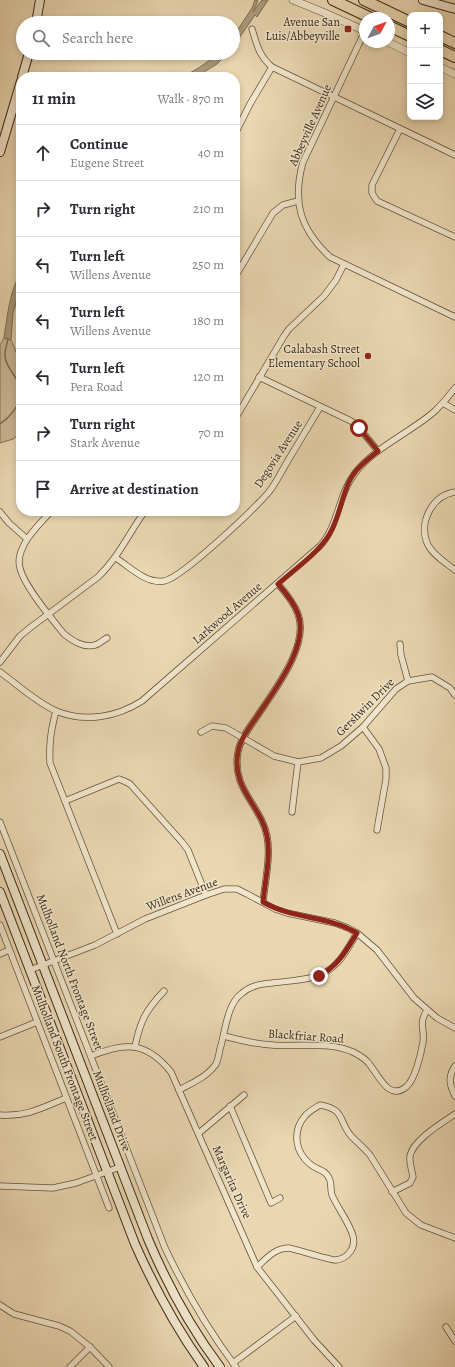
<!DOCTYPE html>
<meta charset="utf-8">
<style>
:root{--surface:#fff;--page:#f7f7f7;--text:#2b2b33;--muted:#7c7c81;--line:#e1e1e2}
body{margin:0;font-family:Alegreya,serif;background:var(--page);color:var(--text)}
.controls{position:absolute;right:12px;top:12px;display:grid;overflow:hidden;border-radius:8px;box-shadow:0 2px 6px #0003}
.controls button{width:36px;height:36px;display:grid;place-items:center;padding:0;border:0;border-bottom:1px solid var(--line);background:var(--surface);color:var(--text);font:20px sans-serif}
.compass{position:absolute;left:359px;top:12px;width:36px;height:36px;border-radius:50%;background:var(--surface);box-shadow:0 2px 6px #0003;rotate:49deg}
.stop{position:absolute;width:12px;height:12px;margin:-9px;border:3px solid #8f2418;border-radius:50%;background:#fff}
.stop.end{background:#8f2418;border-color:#fff;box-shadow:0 1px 4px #0008}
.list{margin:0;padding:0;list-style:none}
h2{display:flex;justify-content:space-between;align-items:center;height:52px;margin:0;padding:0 16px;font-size:17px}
h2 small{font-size:13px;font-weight:400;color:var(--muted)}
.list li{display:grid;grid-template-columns:26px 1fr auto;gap:12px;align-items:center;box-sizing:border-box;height:56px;padding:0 16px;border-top:1px solid var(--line)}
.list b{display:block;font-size:15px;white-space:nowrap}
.list p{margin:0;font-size:13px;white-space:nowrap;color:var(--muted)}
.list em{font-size:13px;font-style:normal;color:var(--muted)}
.icon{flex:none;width:22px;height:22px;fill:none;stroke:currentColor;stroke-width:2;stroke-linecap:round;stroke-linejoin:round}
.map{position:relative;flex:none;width:455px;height:1367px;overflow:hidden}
.search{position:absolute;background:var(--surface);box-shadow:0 2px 6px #0003;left:16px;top:16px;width:224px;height:44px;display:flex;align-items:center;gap:10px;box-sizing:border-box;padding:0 14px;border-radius:22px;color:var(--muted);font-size:15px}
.panel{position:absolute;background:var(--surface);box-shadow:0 2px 6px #0003;left:16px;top:72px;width:224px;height:444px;border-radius:16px}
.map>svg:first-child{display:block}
.green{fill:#ccb997;stroke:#827157}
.water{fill:#ad9c7d;stroke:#7e6e54}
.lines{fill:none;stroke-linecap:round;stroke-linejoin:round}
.stream{stroke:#7e6e54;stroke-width:1.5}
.minor-casing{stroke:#64543e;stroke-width:7}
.tertiary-casing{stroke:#64543e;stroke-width:8}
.secondary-casing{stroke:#382917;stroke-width:10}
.motorway-casing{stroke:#382917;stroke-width:12}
.minor{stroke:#f1e5cc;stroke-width:5.5}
.tertiary{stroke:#f1e5cc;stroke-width:7}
.secondary{stroke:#f1e5cc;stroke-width:8}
.motorway{stroke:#ead7b1;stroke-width:10}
.route{stroke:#8f2418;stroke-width:5}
.poi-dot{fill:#8f2418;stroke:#f1e5cc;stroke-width:1.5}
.labels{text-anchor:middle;stroke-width:3;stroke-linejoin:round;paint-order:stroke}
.poi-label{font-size:12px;fill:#382917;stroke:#f1e5cc;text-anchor:end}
.street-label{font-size:12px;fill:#382917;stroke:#f1e5cc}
</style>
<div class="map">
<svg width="455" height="1367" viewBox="0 0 455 1367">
<rect width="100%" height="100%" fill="#ead7b1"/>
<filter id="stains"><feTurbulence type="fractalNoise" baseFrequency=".005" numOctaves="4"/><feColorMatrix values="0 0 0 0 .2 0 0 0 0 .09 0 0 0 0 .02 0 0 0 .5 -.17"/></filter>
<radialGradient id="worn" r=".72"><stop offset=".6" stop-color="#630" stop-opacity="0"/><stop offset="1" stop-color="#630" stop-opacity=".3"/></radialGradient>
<!-- green -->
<path class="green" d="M4,338L11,340L21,363V433L13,439L0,443V345Z"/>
<!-- water -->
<g class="water">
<path d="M255,0L258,1L253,12L262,0H268L257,17L255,15L233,47V37L252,8Z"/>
<path d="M220,53H228L217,64L196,77H183L200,67Z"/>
<path d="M21,271V285L13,313L11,340L4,338C8,312 9,295 21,271Z"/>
</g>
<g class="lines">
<!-- stream -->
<g class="stream">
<path d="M8,339C7,344 5,349 5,355C5,369 20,377 21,392"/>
<path d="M0,424C10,417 17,409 21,397"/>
</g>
<!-- minor casing -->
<g class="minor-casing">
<g id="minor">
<path d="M252,29C257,45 259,56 272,67L455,155"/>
<path d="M365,31L303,162C292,202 300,229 330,257L455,317"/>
<path d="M400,129L372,185V193L377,201L455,237"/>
<path d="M235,134L250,104L272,67"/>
<path d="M235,277L273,213L283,205L298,201"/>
<path d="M259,377L351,421L359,428L378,451"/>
<path d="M443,403L455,410"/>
<path d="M235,419L284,336L289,329L324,296L336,280L344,264"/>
<path d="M455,492C431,496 418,524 428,545C433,555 446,563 455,570"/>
<path d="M51,511C42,522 28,534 23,547C20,553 18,561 20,568C24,586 52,619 64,634C73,641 83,648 95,645C99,644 103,640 107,638"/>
<path d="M0,512L9,523L27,539"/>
<path d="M116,558C130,567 146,584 164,581C182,578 254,509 268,493C275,485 280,474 286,464C297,445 309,426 320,407"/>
<path d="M400,644L401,655L408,681"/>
<path d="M0,662L20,636L31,627L98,577C118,558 129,533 145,511"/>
<path d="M0,672C18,685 36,702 56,711C85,723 117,717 142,701L320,546C339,525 338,495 355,473C376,446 410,433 435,411C442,404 449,396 455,388"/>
<path d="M56,711C51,730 49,743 50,763L117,934"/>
<path d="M363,727L379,749L386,768V779L377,830"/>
<path d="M201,732L212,726L226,728L274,756L298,762L321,758L341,746L363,727L396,689L408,681L432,677L450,688L455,695"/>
<path d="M65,801L119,779L124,781L130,784L182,842L188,850L206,895"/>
<path d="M292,812L298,762"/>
<path d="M0,822L165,1248C185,1290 208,1330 236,1367"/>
<path d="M263,902C265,882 271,856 267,836C261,805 231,789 238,752C240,740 249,728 256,718C273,692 310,646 298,614C294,603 286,593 278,584"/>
<path d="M0,925L109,1208"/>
<path d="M0,954L9,950"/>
<path d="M30,970L95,945L145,919L206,895L224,889H237L247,894L275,909L287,913L335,923L348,928L357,933L377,950L414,998L437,1018L455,1028"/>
<path d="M224,1036C239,1040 256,1044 272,1045C298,1047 329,1041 353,1052C359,1055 367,1060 370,1065C379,1076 389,1101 406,1087C415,1080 421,1054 423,1042C425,1028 418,1025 427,1010"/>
<path d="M0,1037L37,1022"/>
<path d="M135,1047C140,1021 146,1010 164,991"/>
<path d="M91,1056C125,1042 146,1041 171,1072L257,1267L314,1340L339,1367"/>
<path d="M455,1066C448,1077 449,1084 455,1096"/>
<path d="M179,1090C192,1083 207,1077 216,1064C218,1060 219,1054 220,1049C225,1033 227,1004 241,994C250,986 260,984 272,983C294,980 321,981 337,963C345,955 351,943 357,933"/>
<path d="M230,1106L271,1203L280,1198"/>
<path d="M0,1115C26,1117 42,1108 66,1098"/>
<path d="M199,1133L244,1095"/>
<path d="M0,1186L53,1188L76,1183L120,1167"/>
<path d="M392,1192L410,1183L413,1177C412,1170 409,1163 410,1156C413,1140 442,1123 455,1114"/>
<path d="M257,1267C267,1258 275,1248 289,1248C299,1250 329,1260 336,1260C349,1258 356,1247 353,1236C350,1224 337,1207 332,1195C330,1190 332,1183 329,1178C325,1169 316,1170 310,1164C295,1152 292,1131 305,1116C309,1111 315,1108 320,1105C346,1109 338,1122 352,1137C358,1143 364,1148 370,1155L406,1213L421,1225L455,1238"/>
<path d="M0,1305L14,1314L59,1326L70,1331L90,1347L109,1367"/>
<path d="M446,1327L455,1341"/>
<path d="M233,1363L296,1316"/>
<path d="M70,1367L90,1347"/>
</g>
</g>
<!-- tertiary casing -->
<g class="tertiary-casing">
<g id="tertiary">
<path d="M293,0L325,13L365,31"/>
<path d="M388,42L410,53"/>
<path d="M440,67L455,74"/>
</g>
</g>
<!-- secondary casing -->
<g class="secondary-casing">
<g id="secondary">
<path d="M423,0L455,9"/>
<path d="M36,23L40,0"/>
<path d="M22,77L29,53"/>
<path d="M0,152L21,81"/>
<path d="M0,854L148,1239C167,1284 190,1327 220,1367"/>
<path d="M0,892L135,1244C154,1287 176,1328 204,1367"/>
</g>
</g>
<!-- motorway casing -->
<g class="motorway-casing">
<g id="motorway">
<path d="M333,0L371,18"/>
<path d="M364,0L410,22"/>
<path d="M389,26L410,36"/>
<path d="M440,36L455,43"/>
<path d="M440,50L455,57"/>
</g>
</g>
<!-- minor -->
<use href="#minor" class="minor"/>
<!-- tertiary -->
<use href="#tertiary" class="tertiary"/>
<!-- secondary -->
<use href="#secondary" class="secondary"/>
<!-- motorway -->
<use href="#motorway" class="motorway"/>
</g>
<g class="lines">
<!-- route -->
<path class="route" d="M319,976C338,966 346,951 357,933C327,915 294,920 263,902C265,882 271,856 267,836C261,805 231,789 238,752C240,740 249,728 256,718C273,692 310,646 298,614C294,603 286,593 278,584C295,569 318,553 329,535C339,519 341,499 349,482C355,469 367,460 378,451L359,428"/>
</g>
<!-- markers -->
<g class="poi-dot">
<rect x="344" y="25" width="8" height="8" rx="2"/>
<circle cx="368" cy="356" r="4"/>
</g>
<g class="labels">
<!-- poi labels -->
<g class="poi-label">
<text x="340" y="26">Avenue San<tspan x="340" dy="14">Luis/Abbeyville</tspan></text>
<text x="360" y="353">Calabash Street<tspan x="360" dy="14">Elementary School</tspan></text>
</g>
<!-- street labels -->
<g class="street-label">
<text transform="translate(310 125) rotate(-66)" y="4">Abbeyville Avenue</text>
<text transform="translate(278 454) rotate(-57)" y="4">Degovia Avenue</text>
<text transform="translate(227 613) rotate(-41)" y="4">Larkwood Avenue</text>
<text transform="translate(365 707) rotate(-45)" y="4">Gershwin Drive</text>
<text transform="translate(182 894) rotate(-20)" y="4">Willens Avenue</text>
<text transform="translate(70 972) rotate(69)" y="4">Mulholland North Frontage Street</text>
<text transform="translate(306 1036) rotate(4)" y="4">Blackfriar Road</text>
<text transform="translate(65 1063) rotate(69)" y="4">Mulholland South Frontage Street</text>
<text transform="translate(112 1111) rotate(69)" y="4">Mulholland Drive</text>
<text transform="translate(232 1182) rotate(66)" y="4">Margarita Drive</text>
</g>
</g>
<rect width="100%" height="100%" filter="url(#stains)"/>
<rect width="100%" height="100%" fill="url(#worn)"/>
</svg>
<div class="controls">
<button>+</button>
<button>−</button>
<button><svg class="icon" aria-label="layers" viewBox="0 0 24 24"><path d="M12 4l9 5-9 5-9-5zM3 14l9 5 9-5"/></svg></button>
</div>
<svg class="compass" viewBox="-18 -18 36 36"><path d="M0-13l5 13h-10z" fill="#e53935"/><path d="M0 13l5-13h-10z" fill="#7c7c81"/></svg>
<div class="stop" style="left:359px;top:428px"></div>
<div class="stop end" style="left:319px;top:976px"></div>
<div class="search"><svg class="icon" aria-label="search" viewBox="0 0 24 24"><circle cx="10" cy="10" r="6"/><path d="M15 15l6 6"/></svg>Search here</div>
<section class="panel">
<h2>11 min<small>Walk · 870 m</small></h2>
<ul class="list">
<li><svg class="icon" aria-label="ahead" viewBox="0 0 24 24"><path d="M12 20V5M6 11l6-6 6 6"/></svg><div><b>Continue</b><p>Eugene Street</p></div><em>40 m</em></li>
<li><svg class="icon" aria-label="right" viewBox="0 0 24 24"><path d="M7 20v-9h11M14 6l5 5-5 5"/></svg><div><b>Turn right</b></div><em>210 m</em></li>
<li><svg class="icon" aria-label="left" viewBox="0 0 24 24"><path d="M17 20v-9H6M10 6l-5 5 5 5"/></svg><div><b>Turn left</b><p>Willens Avenue</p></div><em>250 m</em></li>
<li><svg class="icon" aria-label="left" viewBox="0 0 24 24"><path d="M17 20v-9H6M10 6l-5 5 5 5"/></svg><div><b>Turn left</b><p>Willens Avenue</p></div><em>180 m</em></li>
<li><svg class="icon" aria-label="left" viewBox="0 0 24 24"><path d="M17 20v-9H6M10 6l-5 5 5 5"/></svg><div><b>Turn left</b><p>Pera Road</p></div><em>120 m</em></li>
<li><svg class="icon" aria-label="right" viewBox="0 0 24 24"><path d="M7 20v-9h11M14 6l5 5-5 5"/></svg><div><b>Turn right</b><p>Stark Avenue</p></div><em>70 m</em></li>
<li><svg class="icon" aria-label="arrive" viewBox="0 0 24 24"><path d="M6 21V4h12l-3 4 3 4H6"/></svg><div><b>Arrive at destination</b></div></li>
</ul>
</section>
</div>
